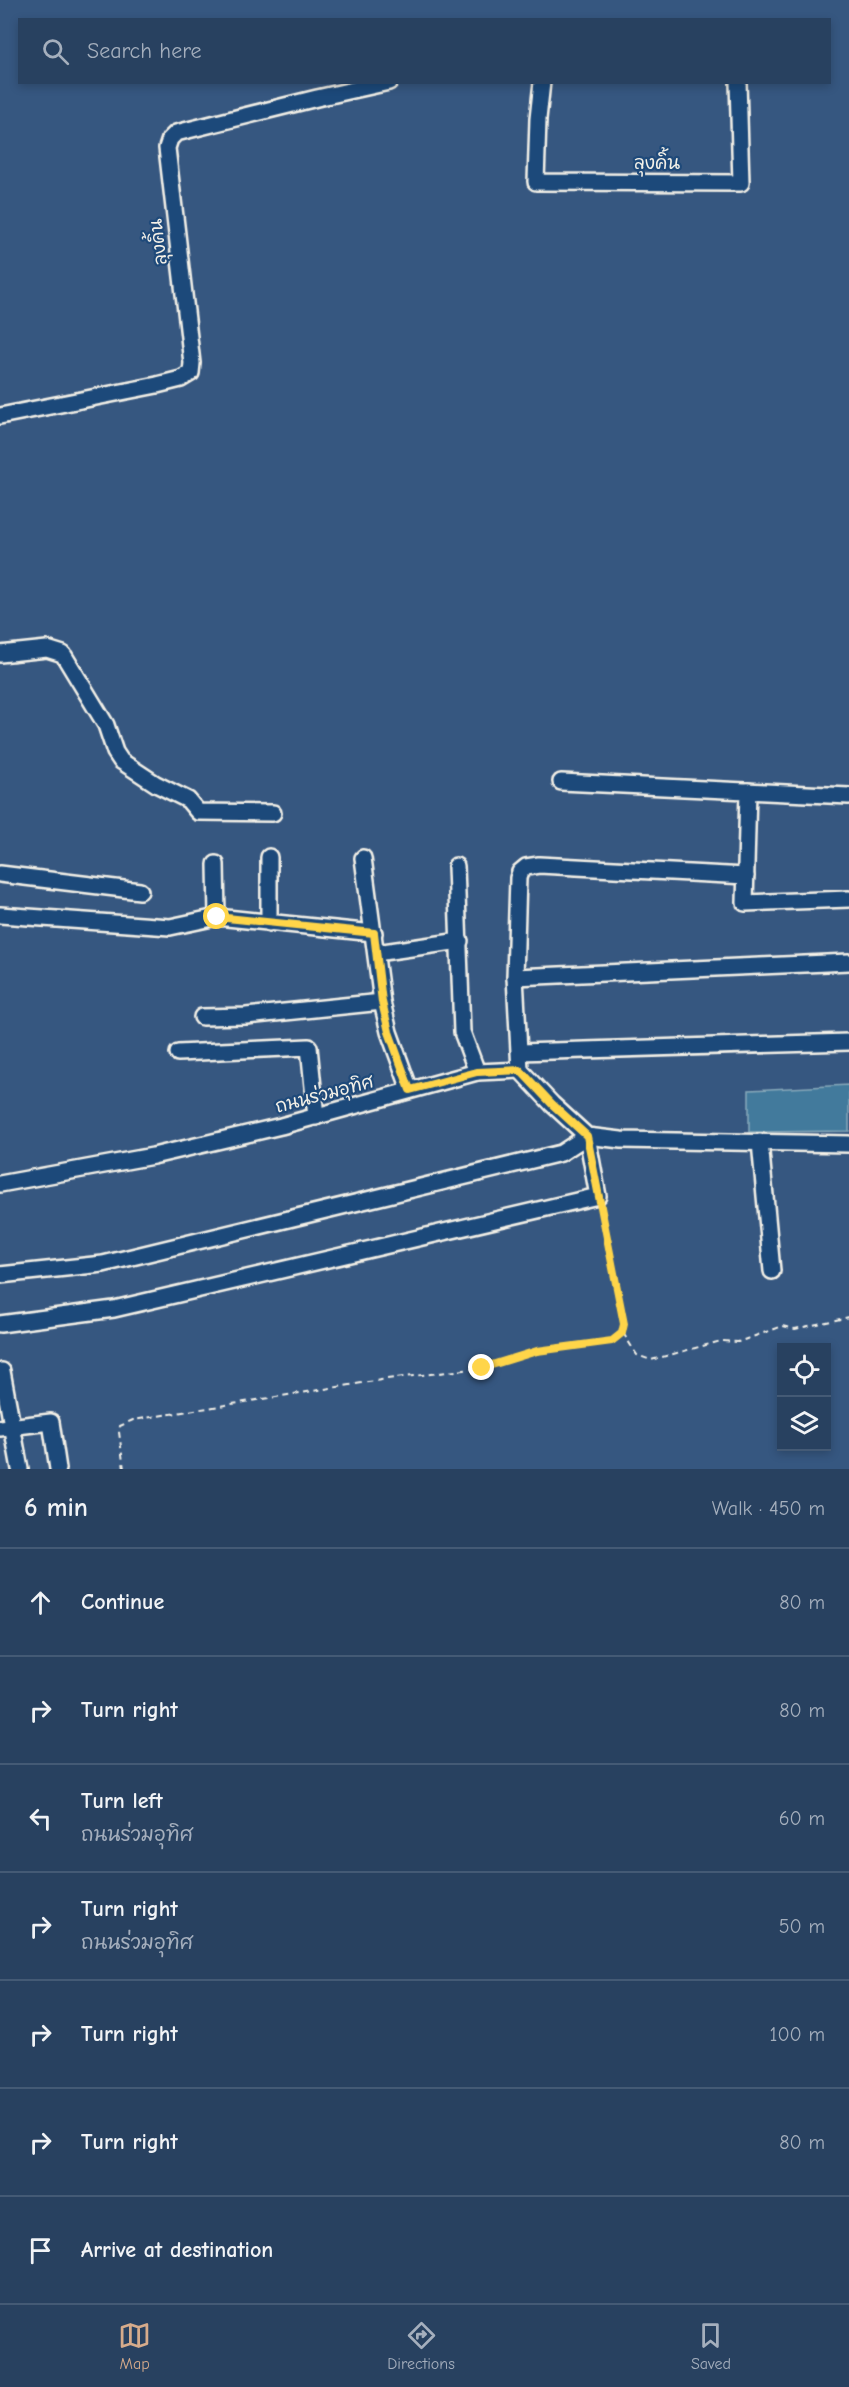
<!DOCTYPE html>
<meta charset="utf-8">
<style>
:root{--surface:#284160;--page:#344c69;--text:#f1f3f6;--muted:#a5afbd;--line:#445a75;--accent:#d6ab8b}
body{margin:0;font-family:"Comic Neue","Playpen Sans Thai",sans-serif;background:var(--page);color:var(--text)}
.controls{position:absolute;right:18px;bottom:18px;display:grid;overflow:hidden;border-radius:0px;box-shadow:0 3px 9px #0003}
.controls button{width:54px;height:54px;display:grid;place-items:center;padding:0;border:0;border-bottom:2px solid var(--line);background:var(--surface);color:var(--text);font:30px sans-serif}
.stop{position:absolute;width:18px;height:18px;margin:-14px;border:4px solid #ffd54a;border-radius:50%;background:#fff}
.stop.end{background:#ffd54a;border-color:#fff;box-shadow:0 2px 6px #0008}
.list{margin:0;padding:0;list-style:none}
h2{display:flex;justify-content:space-between;align-items:center;height:78px;margin:0;padding:0 24px;font-size:26px}
h2 small{font-size:20px;font-weight:400;color:var(--muted)}
.list li{display:grid;grid-template-columns:39px 1fr auto;gap:18px;align-items:center;box-sizing:border-box;height:108px;padding:0 24px;border-top:2px solid var(--line)}
.list b{display:block;font-size:22px;white-space:nowrap}
.list p{margin:0;font-size:20px;white-space:nowrap;color:var(--muted)}
.list em{font-size:20px;font-style:normal;color:var(--muted)}
.icon{flex:none;width:33px;height:33px;fill:none;stroke:currentColor;stroke-width:2;stroke-linecap:round;stroke-linejoin:round}
.map{position:relative;flex:none;width:849px;height:1469px;overflow:hidden}
.search{position:absolute;background:var(--surface);box-shadow:0 3px 9px #0003;left:18px;right:18px;top:18px;height:66px;display:flex;align-items:center;gap:15px;box-sizing:border-box;padding:0 21px;border-radius:0px;color:var(--muted);font-size:22px}
.sheet{height:834px;background:var(--surface)}
nav{display:flex;justify-content:space-around;align-items:center;box-sizing:border-box;height:84px;border-top:2px solid var(--line);background:var(--surface);font-size:16px;color:var(--muted)}
nav a{display:grid;justify-items:center;gap:3px}
nav .on{color:var(--accent)}
.map>svg:first-child{display:block}
.water{fill:#427a9c;stroke:#89aaba;stroke-width:1.5}
.lines{fill:none;stroke-linecap:round;stroke-linejoin:round}
.minor-casing{stroke:#f4f1e8;stroke-width:20}
.path{stroke:#f4f1e8;stroke-width:2;stroke-dasharray:6 4.5;stroke-linecap:butt}
.minor{stroke:#1f4a7a;stroke-width:15}
.route{stroke:#ffd54a;stroke-width:8}
.labels{text-anchor:middle;stroke-width:4.5;stroke-linejoin:round;paint-order:stroke}
.street-label{font-size:18px;fill:#f4f1e8;stroke:#1f4a7a}
</style>
<div class="map">
<svg width="849" height="1469" viewBox="0 0 849 1469">
<rect width="100%" height="100%" fill="#365780"/>
<filter id="ink" filterUnits="userSpaceOnUse"><feTurbulence type="fractalNoise" baseFrequency=".0167" numOctaves="2"/><feDisplacementMap in="SourceGraphic" scale="12" xChannelSelector="R" yChannelSelector="G"/><feConvolveMatrix kernelMatrix="1 2 1 2 8 2 1 2 1" color-interpolation-filters="sRGB"/></filter>
<g filter="url(#ink)">
<!-- water -->
<path class="water" d="M849,1085V1131L749,1132V1090Z"/>
<g class="lines">
<!-- minor casing -->
<g class="minor-casing">
<g id="minor">
<path d="M542,82L538,119L536,182L741,183L738,82"/>
<path d="M0,416L157,385L181,379L191,373L192,363L167,148L170,139L176,133L317,98L389,82"/>
<path d="M0,654L47,649L63,654L106,725L115,752L121,761L156,784L188,800L198,812L273,813"/>
<path d="M561,782L849,796"/>
<path d="M748,791L745,903L849,899"/>
<path d="M363,858L382,1002L389,1032L410,1090"/>
<path d="M216,864L217,917"/>
<path d="M456,866L462,1032L477,1072"/>
<path d="M0,874L140,891"/>
<path d="M0,915L170,927L217,917L374,933"/>
<path d="M269,923V857"/>
<path d="M376,953L460,941"/>
<path d="M515,977L849,962"/>
<path d="M202,1017L246,1016L382,1002"/>
<path d="M520,1052L849,1042"/>
<path d="M178,1053L309,1047L316,1117"/>
<path d="M520,1070L515,977L518,878L520,872L526,867L539,865L746,876"/>
<path d="M760,1142L772,1271"/>
<path d="M0,1184L153,1156L281,1126L477,1072L520,1070L552,1104L587,1136L621,1140L849,1144"/>
<path d="M0,1275L103,1264L561,1153L587,1136L598,1196L114,1309L0,1324"/>
<path d="M2,1371L20,1469"/>
<path d="M0,1428L51,1422L58,1469"/>
</g>
</g>
<!-- path -->
<g class="path">
<path d="M623,1333L637,1355L651,1360L721,1341L738,1342L783,1326L795,1329L849,1317"/>
<path d="M124,1469L119,1432L120,1426L133,1420L387,1379L482,1368L537,1351L612,1341L623,1333L624,1324L601,1209"/>
</g>
<!-- minor -->
<use href="#minor" class="minor"/>
</g>
</g>
<g class="lines" filter="url(#ink)">
<!-- route -->
<path class="route" d="M217,917L374,933L382,1002L389,1032L410,1090L477,1072L520,1070L552,1104L587,1136L624,1324L622,1333L612,1341L537,1351L482,1368"/>
</g>
<g class="labels">
<!-- street labels -->
<g class="street-label">
<text x="657" y="169">ลุงคิ้น</text>
<text transform="translate(158 242) rotate(-97)" y="6">ลุงคิ้น</text>
<text transform="translate(324 1094) rotate(-15)" y="6">ถนนร่วมอุทิศ</text>
</g>
</g>
</svg>
<div class="controls">
<button><svg class="icon" aria-label="locate" viewBox="0 0 24 24"><circle cx="12" cy="12" r="6"/><path d="M12 2v4M12 18v4M2 12h4M18 12h4"/></svg></button>
<button><svg class="icon" aria-label="layers" viewBox="0 0 24 24"><path d="M12 4l9 5-9 5-9-5zM3 14l9 5 9-5"/></svg></button>
</div>
<div class="stop" style="left:217px;top:917px"></div>
<div class="stop end" style="left:482px;top:1368px"></div>
<div class="search"><svg class="icon" aria-label="search" viewBox="0 0 24 24"><circle cx="10" cy="10" r="6"/><path d="M15 15l6 6"/></svg>Search here</div>
</div>
<section class="sheet">
<h2>6 min<small>Walk · 450 m</small></h2>
<ul class="list">
<li><svg class="icon" aria-label="ahead" viewBox="0 0 24 24"><path d="M12 20V5M6 11l6-6 6 6"/></svg><div><b>Continue</b></div><em>80 m</em></li>
<li><svg class="icon" aria-label="right" viewBox="0 0 24 24"><path d="M7 20v-9h11M14 6l5 5-5 5"/></svg><div><b>Turn right</b></div><em>80 m</em></li>
<li><svg class="icon" aria-label="left" viewBox="0 0 24 24"><path d="M17 20v-9H6M10 6l-5 5 5 5"/></svg><div><b>Turn left</b><p>ถนนร่วมอุทิศ</p></div><em>60 m</em></li>
<li><svg class="icon" aria-label="right" viewBox="0 0 24 24"><path d="M7 20v-9h11M14 6l5 5-5 5"/></svg><div><b>Turn right</b><p>ถนนร่วมอุทิศ</p></div><em>50 m</em></li>
<li><svg class="icon" aria-label="right" viewBox="0 0 24 24"><path d="M7 20v-9h11M14 6l5 5-5 5"/></svg><div><b>Turn right</b></div><em>100 m</em></li>
<li><svg class="icon" aria-label="right" viewBox="0 0 24 24"><path d="M7 20v-9h11M14 6l5 5-5 5"/></svg><div><b>Turn right</b></div><em>80 m</em></li>
<li><svg class="icon" aria-label="arrive" viewBox="0 0 24 24"><path d="M6 21V4h12l-3 4 3 4H6"/></svg><div><b>Arrive at destination</b></div></li>
</ul>
</section>
<nav>
<a class="on"><svg class="icon" aria-label="map" viewBox="0 0 24 24"><path d="M3 6l6-2 6 2 6-2v14l-6 2-6-2-6 2zM9 4v14M15 6v14"/></svg>Map</a>
<a><svg class="icon" aria-label="directions" viewBox="0 0 24 24"><path d="M12 3l9 9-9 9-9-9zM9 14v-3h6M13 9l2 2-2 2"/></svg>Directions</a>
<a><svg class="icon" aria-label="saved" viewBox="0 0 24 24"><path d="M7 4h10v16l-5-4-5 4z"/></svg>Saved</a>
</nav>
